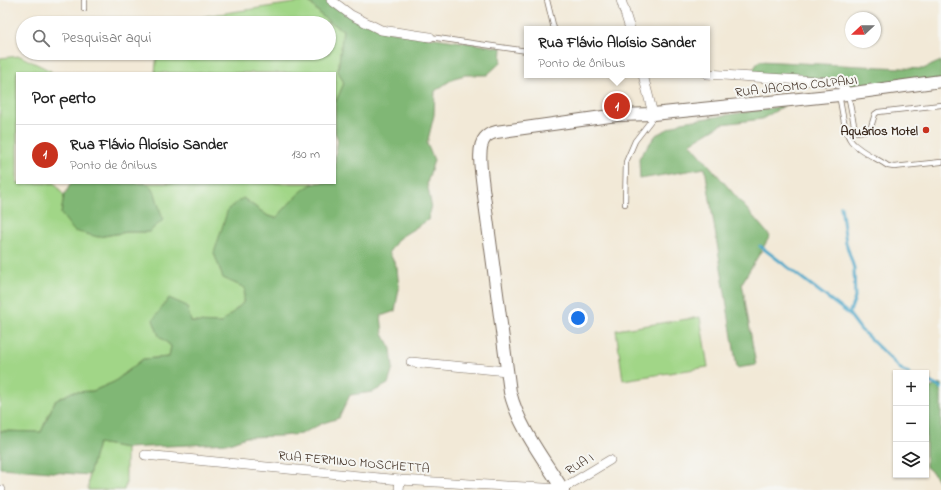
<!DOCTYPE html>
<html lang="pt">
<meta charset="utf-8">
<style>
:root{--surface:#fff;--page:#f2f2f2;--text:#222;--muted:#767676;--line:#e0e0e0;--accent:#c8321e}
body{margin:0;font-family:"Indie Flower",sans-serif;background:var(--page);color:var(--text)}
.controls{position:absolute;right:12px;bottom:12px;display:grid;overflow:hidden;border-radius:0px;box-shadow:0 1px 3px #0004}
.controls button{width:36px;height:36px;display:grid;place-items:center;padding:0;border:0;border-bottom:1px solid var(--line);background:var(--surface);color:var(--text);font:20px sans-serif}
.compass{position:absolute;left:845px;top:12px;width:36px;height:36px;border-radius:50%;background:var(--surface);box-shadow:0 1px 3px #0004;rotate:248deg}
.you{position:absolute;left:578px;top:318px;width:14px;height:14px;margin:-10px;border:3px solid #fff;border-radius:50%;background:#1a73e8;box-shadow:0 0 0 6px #1a73e833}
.badge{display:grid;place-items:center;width:26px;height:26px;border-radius:50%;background:var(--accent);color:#fff;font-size:13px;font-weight:700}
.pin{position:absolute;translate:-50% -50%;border:2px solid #fff;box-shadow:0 1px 4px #0006}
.popup{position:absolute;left:524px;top:26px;width:186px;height:52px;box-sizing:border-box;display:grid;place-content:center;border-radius:0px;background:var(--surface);filter:drop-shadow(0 1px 3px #0005);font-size:13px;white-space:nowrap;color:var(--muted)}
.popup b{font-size:15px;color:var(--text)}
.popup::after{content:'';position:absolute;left:50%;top:100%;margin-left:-8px;border:8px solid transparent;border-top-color:var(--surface)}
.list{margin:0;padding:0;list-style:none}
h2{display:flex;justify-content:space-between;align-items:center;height:52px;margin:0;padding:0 16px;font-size:17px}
h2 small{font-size:13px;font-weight:400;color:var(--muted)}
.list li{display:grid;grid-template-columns:26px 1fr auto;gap:12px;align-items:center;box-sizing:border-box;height:60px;padding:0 16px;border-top:1px solid var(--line)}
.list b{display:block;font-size:15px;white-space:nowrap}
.list p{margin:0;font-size:13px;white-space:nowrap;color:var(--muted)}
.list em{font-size:13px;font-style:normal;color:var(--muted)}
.icon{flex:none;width:22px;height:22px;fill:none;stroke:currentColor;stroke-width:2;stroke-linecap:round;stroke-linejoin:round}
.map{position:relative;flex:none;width:941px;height:490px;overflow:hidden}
.search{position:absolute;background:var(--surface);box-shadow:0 1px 3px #0004;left:16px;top:16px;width:320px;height:44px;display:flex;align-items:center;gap:10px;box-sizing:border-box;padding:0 14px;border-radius:22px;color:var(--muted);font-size:15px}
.panel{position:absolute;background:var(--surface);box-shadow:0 1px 3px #0004;left:16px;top:72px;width:320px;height:112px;border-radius:0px}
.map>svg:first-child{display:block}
.green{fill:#a1d687;stroke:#6e8052}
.forest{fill:#80b774;stroke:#5e7049}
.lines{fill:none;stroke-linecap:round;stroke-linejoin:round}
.stream{stroke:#4ba7c9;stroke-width:3}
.service-casing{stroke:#7b6d5f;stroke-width:6}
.minor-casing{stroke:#7b6d5f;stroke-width:10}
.tertiary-casing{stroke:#7b6d5f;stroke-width:14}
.service{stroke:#fff;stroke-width:4.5}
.minor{stroke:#fff;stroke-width:9}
.tertiary{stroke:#fff;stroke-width:12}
.poi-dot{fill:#c8321e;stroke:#f6f6f2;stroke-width:1.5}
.labels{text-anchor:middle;stroke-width:4;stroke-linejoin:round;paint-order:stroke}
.street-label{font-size:13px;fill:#3b2a1e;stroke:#f6f6f2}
.poi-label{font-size:13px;font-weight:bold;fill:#3b2a1e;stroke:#f6f6f2;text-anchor:end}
</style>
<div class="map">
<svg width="941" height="490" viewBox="0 0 941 490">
<rect width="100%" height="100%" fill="#f6f6f2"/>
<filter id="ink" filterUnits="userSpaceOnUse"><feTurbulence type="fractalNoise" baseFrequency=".025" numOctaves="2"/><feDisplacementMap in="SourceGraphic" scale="8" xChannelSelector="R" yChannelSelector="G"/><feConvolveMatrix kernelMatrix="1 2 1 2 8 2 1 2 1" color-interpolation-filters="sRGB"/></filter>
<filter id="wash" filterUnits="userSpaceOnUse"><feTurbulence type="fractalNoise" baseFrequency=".012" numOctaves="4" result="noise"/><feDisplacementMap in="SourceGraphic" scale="16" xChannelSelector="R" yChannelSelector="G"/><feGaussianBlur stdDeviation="0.9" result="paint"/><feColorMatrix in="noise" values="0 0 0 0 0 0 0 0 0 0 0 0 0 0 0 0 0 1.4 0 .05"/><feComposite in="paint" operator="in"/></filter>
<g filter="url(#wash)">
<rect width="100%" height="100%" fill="#f2e9d7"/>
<!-- green -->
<g class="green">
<path d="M308,1L324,18L343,30L338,71L344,83L335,104V73H155L157,53H329V23H177L211,15Z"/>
<path d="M20,56L51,71V73H17V183H55L64,196L61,214L98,237L127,232H149L155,193L147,183H314L297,197L276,218L268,216L243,198L223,277L245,288L243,303L221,323L191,322L159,336L171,346L169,357L143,359L114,382L93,391L72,392L55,401L41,432L0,431V58Z"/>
<path d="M700,317L708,367L623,380L616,330Z"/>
<path d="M98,443L126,448V483L124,490H88L89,475Z"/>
</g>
<!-- forest -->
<g class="forest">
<path d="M308,0H331L381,30L502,48L501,62L487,75H465L454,78L435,91L434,115L427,144L434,160L427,183L431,204L428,220L399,238L389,252L397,268L399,288L395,311L381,316L383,334L391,349L393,368L388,384L373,392L350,395L339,418L323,423L301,434L281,436L246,437L229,443L126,448L98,443L89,475L0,468V431L41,432L55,401L72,392L93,391L114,382L143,359L169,357L171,346L159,336L153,320L169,298L187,306L191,322L221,323L243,303L245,288L223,278L214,253L228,209L243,198L268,216L276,218C286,208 300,189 313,184C319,181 328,183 335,183V156L338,140L335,133V104L344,83L338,71L343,30L324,18Z"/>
<path d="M759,61L923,69L941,61V81L848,94L842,85L748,77Z"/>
<path d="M784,106L762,119L722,124L690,143L770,236L742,283L756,365L737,368L705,168L640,179L639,158L656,135L682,122Z"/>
<path d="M71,183H147L155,193L163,220L149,232H127L98,237L74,231L61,214L64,196Z"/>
<path d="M941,384V486L934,474L926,467V389Z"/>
</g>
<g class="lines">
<!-- stream -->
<g class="stream">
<path d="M841,206L846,243L854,268L855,298L849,314"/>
<path d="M760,246L849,314L861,330L903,371L909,373"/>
<path d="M926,380L941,388"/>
</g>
</g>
</g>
<g filter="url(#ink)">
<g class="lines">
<!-- service casing -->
<g class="service-casing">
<g id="service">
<path d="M84,0V9"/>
<path d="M547,0L554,29"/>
<path d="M430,37L527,51"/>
<path d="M848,94L855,130L857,132L870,130L875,114L878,112L941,105"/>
<path d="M839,95C842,108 844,132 851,141C859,151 878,159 888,166L894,167L941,162"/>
<path d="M625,204L626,162L635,141L652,119L653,115"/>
</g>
</g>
<!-- minor casing -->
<g class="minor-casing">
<g id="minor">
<path d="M331,0L351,15L381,30L430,37"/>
<path d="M621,0L630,29"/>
<path d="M707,74L834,82L842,85L848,94"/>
<path d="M643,75L653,114"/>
<path d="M411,362L507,371"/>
<path d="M145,455L400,480L562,489L610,460"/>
<path d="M0,490H1"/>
<path d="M399,490L400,480"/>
</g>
</g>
<!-- tertiary casing -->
<g class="tertiary-casing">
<path id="tertiary" d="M563,490C543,458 519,428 510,392L483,188C482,175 476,148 485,138C488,134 492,133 496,132L617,115L653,114L839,95L941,81"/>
</g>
<!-- service -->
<use href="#service" class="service"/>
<!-- minor -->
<use href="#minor" class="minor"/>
<!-- tertiary -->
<use href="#tertiary" class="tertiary"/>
</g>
</g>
<!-- markers -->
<circle class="poi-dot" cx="926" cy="130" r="4"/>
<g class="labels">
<!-- street labels -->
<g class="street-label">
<text transform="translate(796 85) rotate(-6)" y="5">RUA JACOMO COLPANI</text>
<text transform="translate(354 461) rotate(5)" y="5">RUA FERMINO MOSCHETTA</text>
<text transform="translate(579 463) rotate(-31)" y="5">RUA I</text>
</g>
<!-- poi labels -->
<g class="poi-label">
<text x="918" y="135">Aquários Motel</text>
</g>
</g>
</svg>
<div class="controls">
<button>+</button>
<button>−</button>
<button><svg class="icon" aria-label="layers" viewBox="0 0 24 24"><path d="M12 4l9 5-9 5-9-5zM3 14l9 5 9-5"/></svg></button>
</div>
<svg class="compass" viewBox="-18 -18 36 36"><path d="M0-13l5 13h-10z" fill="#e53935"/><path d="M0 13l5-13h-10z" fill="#767676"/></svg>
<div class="you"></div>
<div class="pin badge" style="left:617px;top:106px">1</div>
<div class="popup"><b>Rua Flávio Aloísio Sander</b>Ponto de ônibus</div>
<div class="search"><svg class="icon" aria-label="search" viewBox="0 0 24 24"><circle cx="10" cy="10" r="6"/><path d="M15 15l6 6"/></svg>Pesquisar aqui</div>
<section class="panel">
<h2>Por perto<small></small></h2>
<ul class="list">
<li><span class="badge">1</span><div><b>Rua Flávio Aloísio Sander</b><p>Ponto de ônibus</p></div><em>130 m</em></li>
</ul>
</section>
</div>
